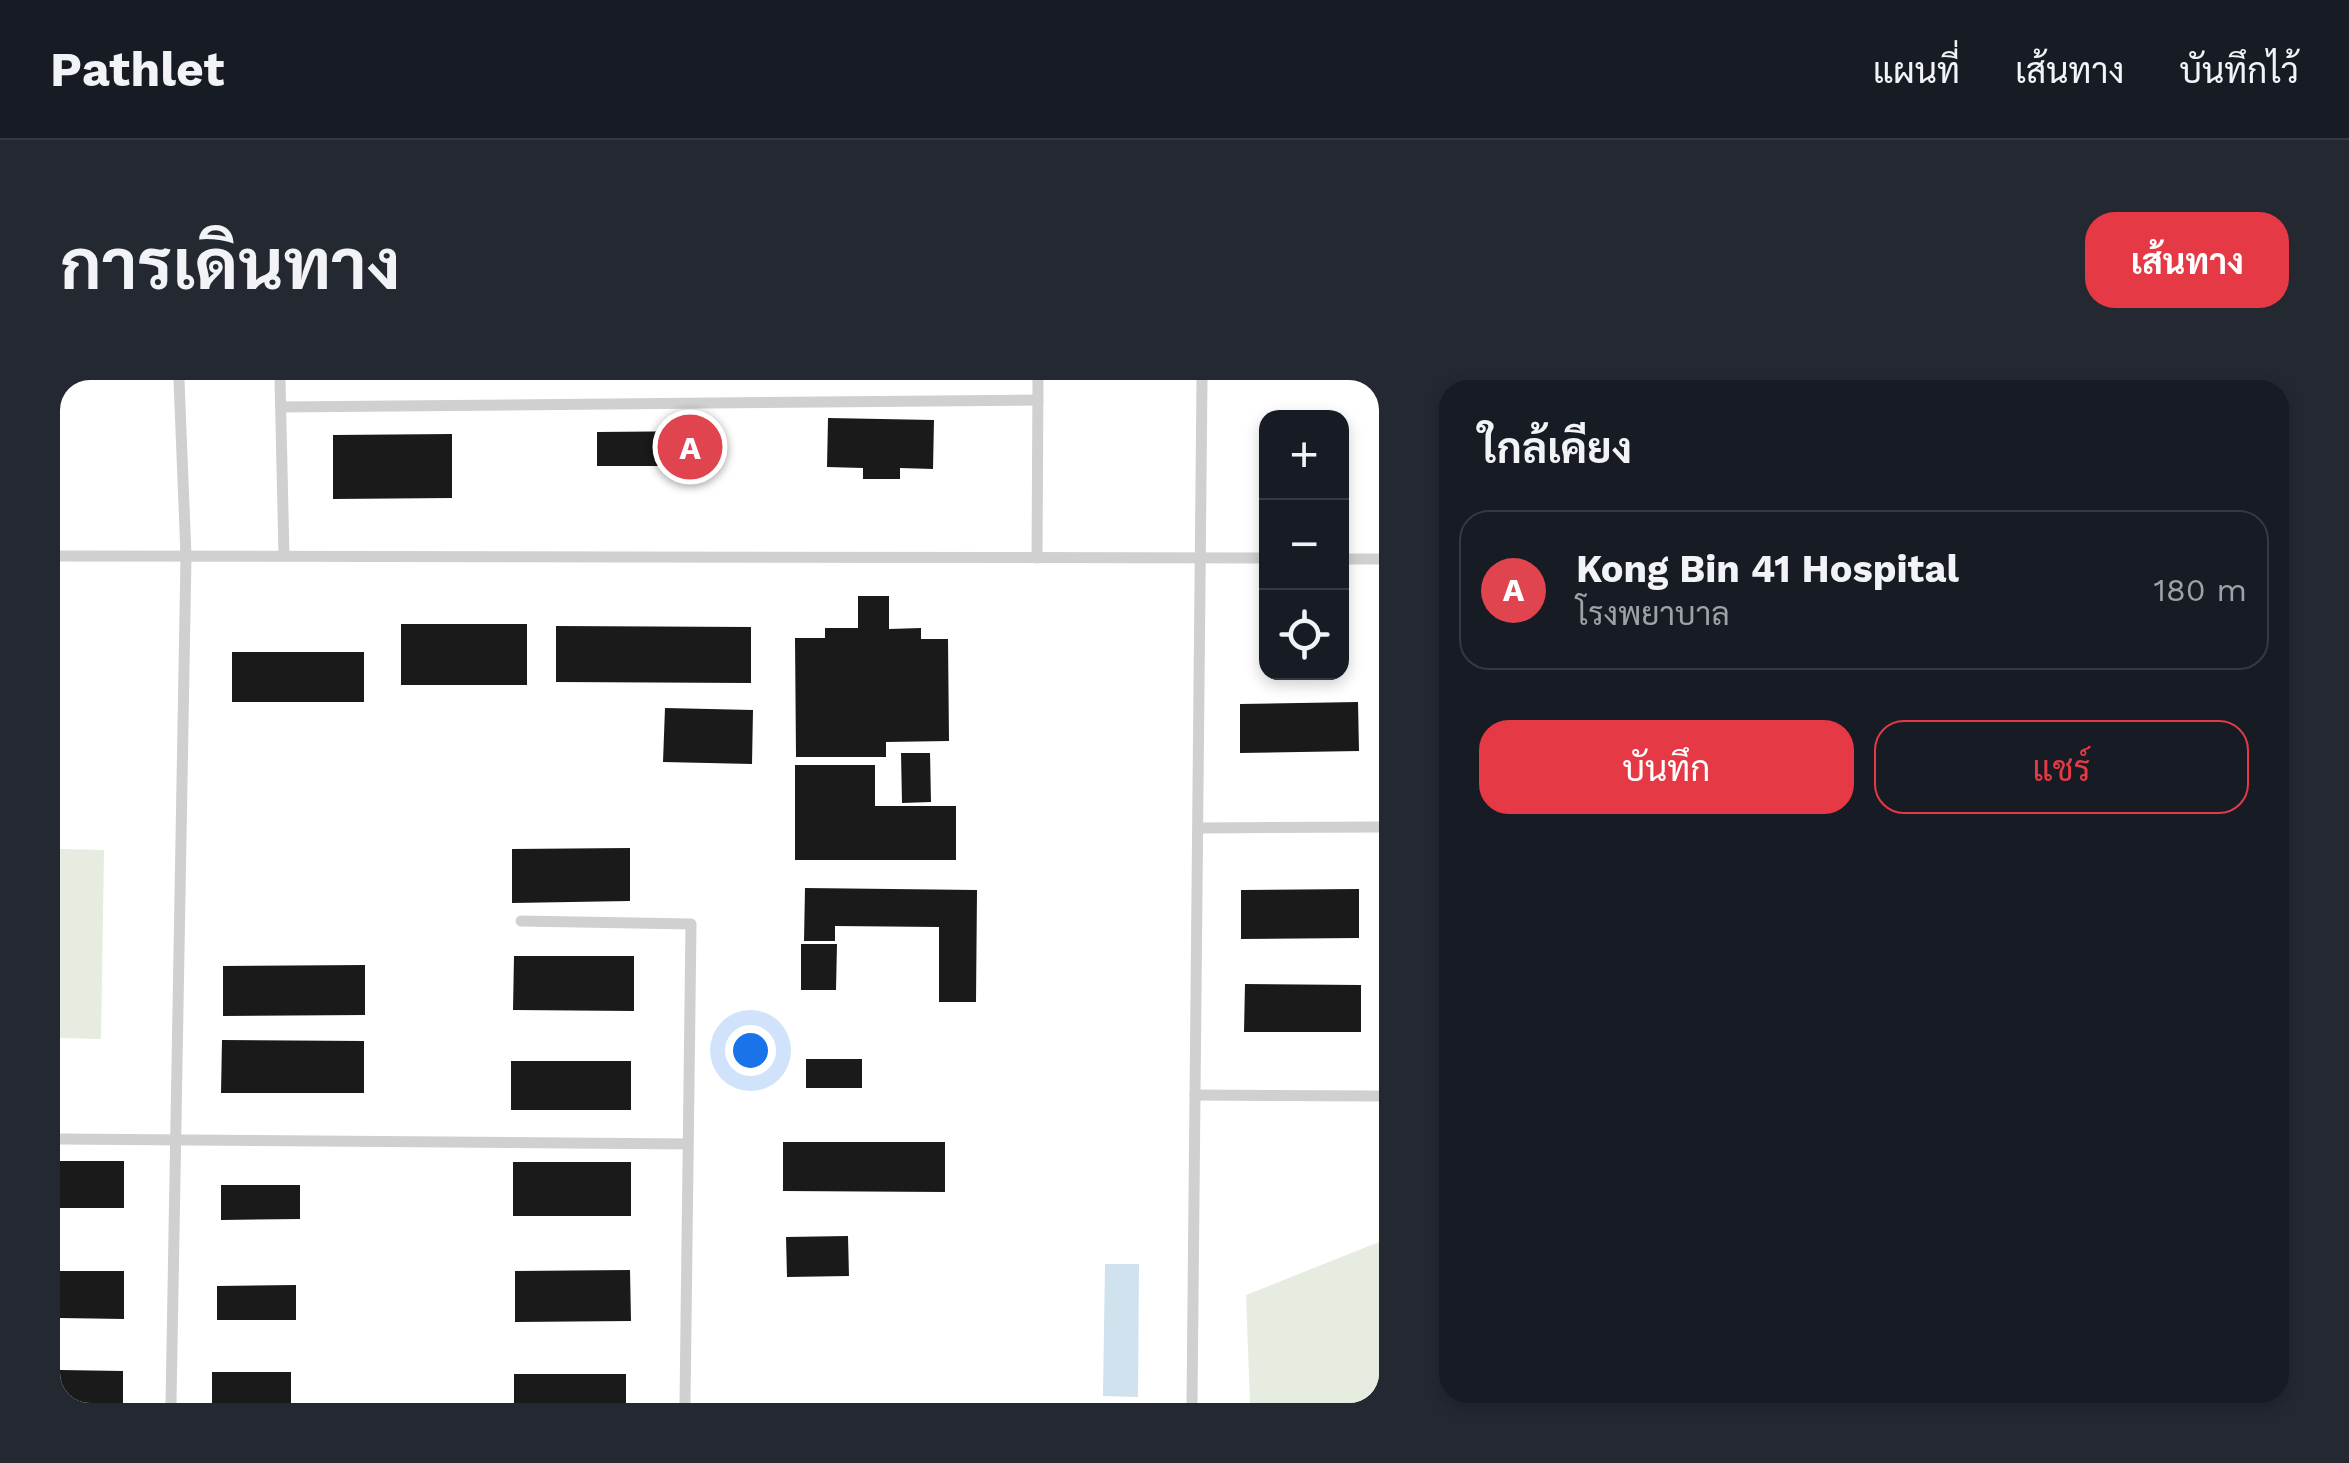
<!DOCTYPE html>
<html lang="th">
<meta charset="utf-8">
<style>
:root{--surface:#171b24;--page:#242831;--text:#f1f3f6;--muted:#9ea1a6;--line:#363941;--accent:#e63946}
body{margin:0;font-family:"Work Sans",Sarabun,sans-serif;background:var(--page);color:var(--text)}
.controls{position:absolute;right:30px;top:30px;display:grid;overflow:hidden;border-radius:20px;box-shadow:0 5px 15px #0003}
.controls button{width:90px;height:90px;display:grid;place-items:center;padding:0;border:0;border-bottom:2px solid var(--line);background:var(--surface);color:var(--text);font:50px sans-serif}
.you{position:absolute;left:690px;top:670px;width:35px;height:35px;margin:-25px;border:8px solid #fff;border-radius:50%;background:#1a73e8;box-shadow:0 0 0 15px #1a73e833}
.badge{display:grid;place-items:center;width:65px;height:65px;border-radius:50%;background:var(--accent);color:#fff;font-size:32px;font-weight:700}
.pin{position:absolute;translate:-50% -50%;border:5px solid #fff;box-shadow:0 2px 10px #0006}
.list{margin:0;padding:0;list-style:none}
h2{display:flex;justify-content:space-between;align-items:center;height:130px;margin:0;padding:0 40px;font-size:42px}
h2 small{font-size:32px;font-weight:400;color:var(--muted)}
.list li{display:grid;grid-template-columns:65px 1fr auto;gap:30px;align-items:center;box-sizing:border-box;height:160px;margin:0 20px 20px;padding:0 20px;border:2px solid var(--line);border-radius:30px}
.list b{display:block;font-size:38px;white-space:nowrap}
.list p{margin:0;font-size:32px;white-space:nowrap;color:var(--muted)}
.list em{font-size:32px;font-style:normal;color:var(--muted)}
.actions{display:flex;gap:20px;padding:30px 40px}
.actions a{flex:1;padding:22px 0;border:2px solid var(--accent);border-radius:30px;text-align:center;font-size:35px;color:var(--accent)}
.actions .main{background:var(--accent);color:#fff}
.icon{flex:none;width:55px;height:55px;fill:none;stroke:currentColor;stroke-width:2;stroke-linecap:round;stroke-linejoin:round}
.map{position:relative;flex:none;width:1319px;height:1023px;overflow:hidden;border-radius:30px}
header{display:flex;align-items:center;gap:60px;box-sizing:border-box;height:140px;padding:0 50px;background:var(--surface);border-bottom:2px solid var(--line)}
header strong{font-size:48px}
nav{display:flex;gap:55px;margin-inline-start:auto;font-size:35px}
.intro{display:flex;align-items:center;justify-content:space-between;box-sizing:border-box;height:240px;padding:0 60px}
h1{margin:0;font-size:70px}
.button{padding:25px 45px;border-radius:30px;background:var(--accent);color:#fff;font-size:35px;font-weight:700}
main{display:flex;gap:60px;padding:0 60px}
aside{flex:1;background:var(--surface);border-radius:30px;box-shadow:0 5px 15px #0003}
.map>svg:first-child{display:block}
.green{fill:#e6ecdf}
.water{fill:#cfe2ee}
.building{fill:#1a1a1a}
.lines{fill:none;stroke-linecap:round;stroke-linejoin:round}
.lane{stroke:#d0d0d0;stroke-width:11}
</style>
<header>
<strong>Pathlet</strong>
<nav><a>แผนที่</a><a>เส้นทาง</a><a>บันทึกไว้</a></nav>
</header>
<div class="intro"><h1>การเดินทาง</h1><a class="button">เส้นทาง</a></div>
<main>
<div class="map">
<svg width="1319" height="1023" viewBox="0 0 1319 1023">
<rect width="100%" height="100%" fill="#fff"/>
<!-- green -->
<g class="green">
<path d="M0,469L44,470L41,659L0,658Z"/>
<path d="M1319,862V1023H1190L1186,915Z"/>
</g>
<!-- water -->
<path class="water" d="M1045,884H1079L1078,1017L1043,1016Z"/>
<!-- building -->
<g class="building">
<path d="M768,38L874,40L873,89L840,88V99H803V88L767,87Z"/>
<path d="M648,51V86H537V52Z"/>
<path d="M392,54V118L273,119V55Z"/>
<path d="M798,216H829V249L861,248V259H888L889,361L826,362V377H736L735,258H765V248H798Z"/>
<rect x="341" y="244" width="126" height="61"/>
<path d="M496,246L691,247V303L496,302Z"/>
<rect x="172" y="272" width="132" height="50"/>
<path d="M1298,322L1299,371L1180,373V324Z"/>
<path d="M605,328L693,330L692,384L603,382Z"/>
<path d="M841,373H870L871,422L842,423Z"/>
<path d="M735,385H815V426H896V480H735Z"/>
<path d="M570,468V521L452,523V469Z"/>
<path d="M745,508L917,510L916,622H879V547L775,546V561H744Z"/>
<path d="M1299,509V558L1181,559V510Z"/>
<path d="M741,564H777L776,610H741Z"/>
<path d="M454,576H574V631L453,630Z"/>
<path d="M305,585V635L163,636V586Z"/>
<path d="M1185,604L1301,605V652H1184Z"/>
<path d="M162,660L304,661V713H161Z"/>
<rect x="746" y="679" width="56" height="29"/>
<rect x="451" y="681" width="120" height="49"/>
<path d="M723,762H885V812L723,811Z"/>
<rect x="0" y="781" width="64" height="47"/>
<rect x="453" y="782" width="118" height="54"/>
<path d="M161,805H240V839L161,840Z"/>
<path d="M788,856L789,896L727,897L726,857Z"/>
<path d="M570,890L571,941L455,942V891Z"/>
<path d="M0,891H64V939L0,938Z"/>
<path d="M236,905V940H157V906Z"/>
<path d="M0,990L63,991V1023H0Z"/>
<rect x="152" y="992" width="79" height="31"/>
<rect x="454" y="994" width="112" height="29"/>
</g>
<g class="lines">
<!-- lane -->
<g class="lane">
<path d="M220,0L224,176"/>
<path d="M221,27L978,20"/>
<path d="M0,176L1206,178"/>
<path d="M977,178L978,0"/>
<path d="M1282,179H1319"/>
<path d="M1138,448L1319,447"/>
<path d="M461,541L631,544L625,1023"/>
<path d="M1135,715L1319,716"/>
<path d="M0,759L628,764"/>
<path d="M111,1023L126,176L119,0"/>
<path d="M1132,1023L1142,0"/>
</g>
</g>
</svg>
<div class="controls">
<button>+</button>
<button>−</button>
<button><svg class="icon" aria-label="locate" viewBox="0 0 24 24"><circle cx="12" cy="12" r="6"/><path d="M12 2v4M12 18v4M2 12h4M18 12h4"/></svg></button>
</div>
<div class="you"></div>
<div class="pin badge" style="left:630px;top:67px;background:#e0444e">A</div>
</div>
<aside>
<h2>ใกล้เคียง<small></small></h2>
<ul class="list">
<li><span class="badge" style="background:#e0444e">A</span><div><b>Kong Bin 41 Hospital</b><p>โรงพยาบาล</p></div><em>180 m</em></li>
</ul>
<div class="actions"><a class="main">บันทึก</a><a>แชร์</a></div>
</aside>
</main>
